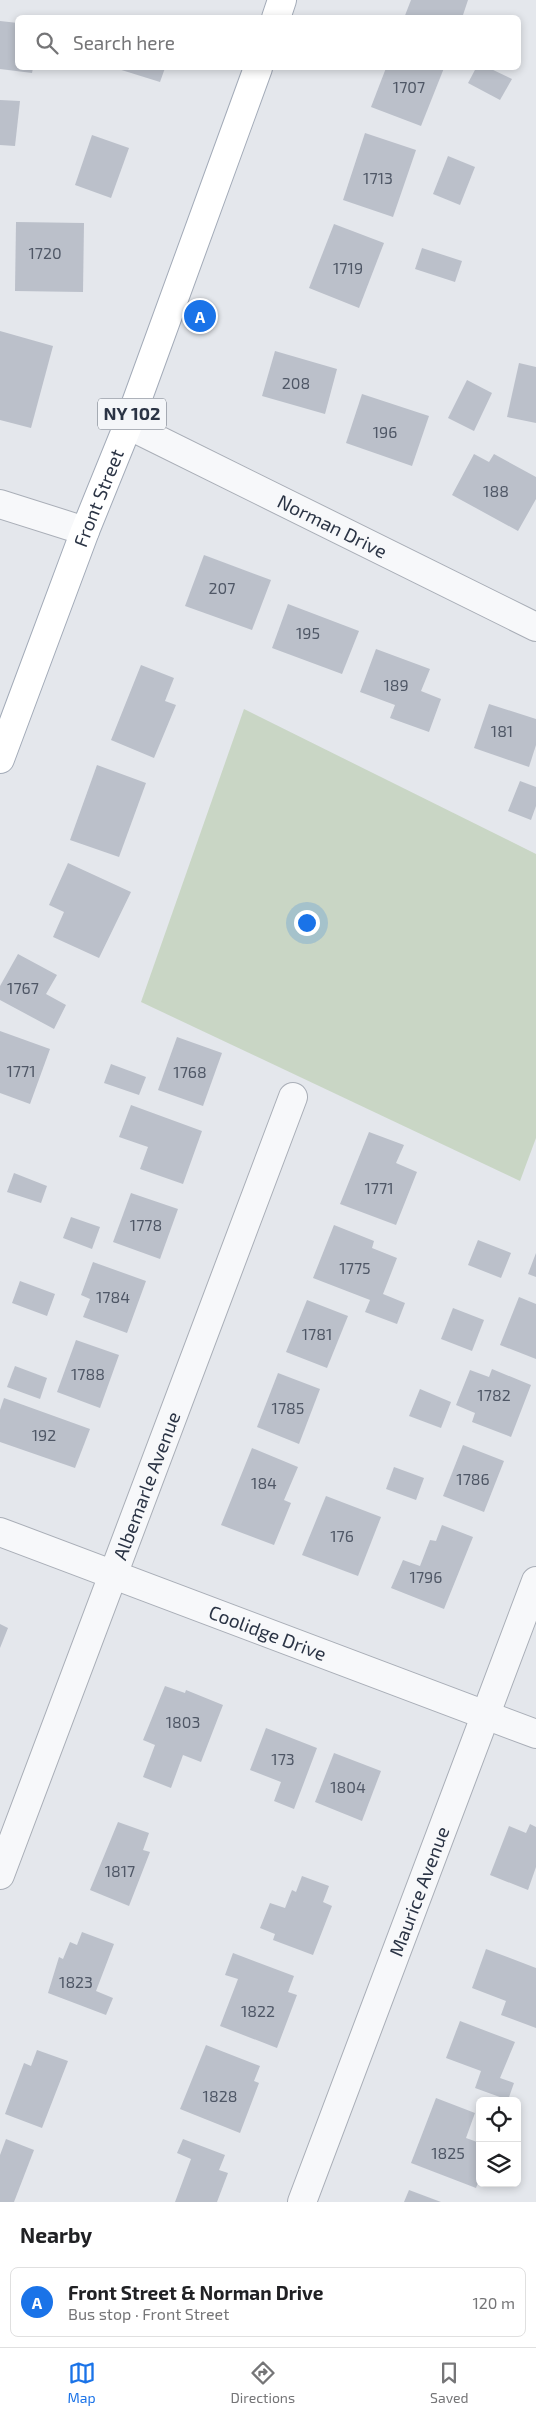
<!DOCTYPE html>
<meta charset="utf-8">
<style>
:root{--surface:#fff;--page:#f2f2f2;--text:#202124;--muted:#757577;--line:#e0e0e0;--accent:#1a73e8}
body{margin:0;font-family:"Exo 2",sans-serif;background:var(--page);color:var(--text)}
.controls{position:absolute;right:15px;bottom:15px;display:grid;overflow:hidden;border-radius:8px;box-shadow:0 2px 8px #0003}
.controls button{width:45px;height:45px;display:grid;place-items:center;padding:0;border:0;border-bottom:1px solid var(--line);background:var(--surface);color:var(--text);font:25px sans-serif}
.you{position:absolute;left:306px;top:922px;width:18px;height:18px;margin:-12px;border:4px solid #fff;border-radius:50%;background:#1a73e8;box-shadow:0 0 0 8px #1a73e833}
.badge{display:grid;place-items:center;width:32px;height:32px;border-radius:50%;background:var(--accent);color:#fff;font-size:16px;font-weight:700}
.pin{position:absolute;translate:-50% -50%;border:2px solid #fff;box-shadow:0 1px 5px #0006}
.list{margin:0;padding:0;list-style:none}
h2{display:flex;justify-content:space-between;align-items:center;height:65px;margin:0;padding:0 20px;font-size:21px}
h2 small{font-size:16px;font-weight:400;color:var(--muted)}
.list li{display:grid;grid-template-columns:32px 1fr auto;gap:15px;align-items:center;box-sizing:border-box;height:70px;margin:0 10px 10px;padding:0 10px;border:1px solid var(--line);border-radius:8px}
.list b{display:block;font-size:19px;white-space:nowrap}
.list p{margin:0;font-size:16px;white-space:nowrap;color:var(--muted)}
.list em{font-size:16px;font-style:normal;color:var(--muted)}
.icon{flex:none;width:28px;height:28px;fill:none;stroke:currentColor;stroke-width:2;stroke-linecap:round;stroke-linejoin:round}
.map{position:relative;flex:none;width:536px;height:2202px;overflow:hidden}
.search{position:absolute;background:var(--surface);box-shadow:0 2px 8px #0003;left:15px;right:15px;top:15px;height:55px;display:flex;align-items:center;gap:12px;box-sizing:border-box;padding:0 18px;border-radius:8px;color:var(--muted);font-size:19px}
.sheet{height:145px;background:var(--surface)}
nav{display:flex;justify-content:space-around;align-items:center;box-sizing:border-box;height:70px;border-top:1px solid var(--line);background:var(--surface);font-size:14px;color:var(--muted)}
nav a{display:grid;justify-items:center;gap:2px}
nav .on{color:var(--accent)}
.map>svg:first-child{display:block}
.green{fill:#c9d6c5}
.building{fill:#bbc0ca}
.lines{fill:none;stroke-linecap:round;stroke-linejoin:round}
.street-casing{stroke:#a9aeb7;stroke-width:30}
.primary-casing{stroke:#a3abb8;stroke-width:30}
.street{stroke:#f7f8fa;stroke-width:28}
.primary{stroke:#fff;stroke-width:28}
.labels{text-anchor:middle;stroke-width:5;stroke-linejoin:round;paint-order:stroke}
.number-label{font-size:16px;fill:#4f5766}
.shield{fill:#f4f6f9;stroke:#676e7b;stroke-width:1}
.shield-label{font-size:18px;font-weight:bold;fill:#2b3445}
.street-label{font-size:19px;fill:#2b3445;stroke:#f4f6f9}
</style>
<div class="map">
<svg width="536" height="2202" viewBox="0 0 536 2202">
<rect width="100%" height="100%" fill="#e4e7ec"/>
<!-- green -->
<path class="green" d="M244,709L536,854V1138L520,1181L141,1002Z"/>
<!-- building -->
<g class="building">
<path d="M411,0H468L462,18H404Z"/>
<path d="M0,21L18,23V68H33L32,73L0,69Z"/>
<path d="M115,68H165L160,82Z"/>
<path d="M386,68H444L421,126L371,107Z"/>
<path d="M476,68H489L512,79L500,100L468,83Z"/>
<path d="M0,100L20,101L15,146L0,145Z"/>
<path d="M365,133L416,150L393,217L343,200Z"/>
<path d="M92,135L129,148L111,198L75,185Z"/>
<path d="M448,156L475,167L460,205L433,194Z"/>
<path d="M16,222L84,223L83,292L15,291Z"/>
<path d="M334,224L384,243L359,308L309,288Z"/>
<path d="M422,248L462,261L455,282L415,269Z"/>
<path d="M0,331L53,346L31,428L0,420Z"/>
<path d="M275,351L337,369L325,414L262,396Z"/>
<path d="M519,363L536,367V423L507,417Z"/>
<path d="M467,380L492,393L474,431L448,418Z"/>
<path d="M362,394L429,416L412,466L346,443Z"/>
<path d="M474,454L489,462L494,454L536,477V499L518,531L452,495Z"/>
<path d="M204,555L271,580L252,630L185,606Z"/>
<path d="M288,604L359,631L342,674L272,648Z"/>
<path d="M376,649L430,669L421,691L441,699L429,732L390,718L395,705L360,692Z"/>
<path d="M141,665L174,678L165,701L176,705L154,758L111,740Z"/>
<path d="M489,704L536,719V745L529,767L474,748Z"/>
<path d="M97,765L146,783L119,857L70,840Z"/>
<path d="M520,781L536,787V806L531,820L508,811Z"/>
<path d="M68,863L131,892L99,958L53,937L64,912L49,905Z"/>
<path d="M18,954L57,975L46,994L66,1005L54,1029L0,1000V986Z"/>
<path d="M0,1031L50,1049L30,1104L0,1093Z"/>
<path d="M177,1037L222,1053L203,1106L158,1090Z"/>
<path d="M111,1064L146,1077L139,1095L104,1083Z"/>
<path d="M131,1105L202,1131L183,1184L140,1169L148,1147L119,1137Z"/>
<path d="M369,1132L404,1145L396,1163L417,1172L396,1225L340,1204Z"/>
<path d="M14,1173L47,1186L41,1203L7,1192Z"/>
<path d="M131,1193L178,1209L160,1259L113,1242Z"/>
<path d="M71,1217L100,1227L92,1249L63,1238Z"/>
<path d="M334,1225L374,1241L372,1248L397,1258L383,1294L405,1303L397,1324L365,1312L370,1300L313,1278Z"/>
<path d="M478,1240L511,1253L501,1278L468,1265Z"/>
<path d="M536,1253V1277L528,1274Z"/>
<path d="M93,1262L146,1281L127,1333L83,1317L90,1299L81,1295Z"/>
<path d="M20,1281L55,1294L47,1316L12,1303Z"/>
<path d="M519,1297L536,1304V1359L500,1345Z"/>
<path d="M307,1300L348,1316L327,1368L286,1352Z"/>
<path d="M453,1308L484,1320L472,1351L441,1339Z"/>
<path d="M76,1340L119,1355L100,1408L57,1392Z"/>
<path d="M15,1366L47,1378L40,1399L7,1387Z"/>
<path d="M492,1369L531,1385L511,1437L472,1422L475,1413L456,1405L470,1370L489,1377Z"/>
<path d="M278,1373L320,1389L299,1444L257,1427Z"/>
<path d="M420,1389L451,1402L441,1428L409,1416Z"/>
<path d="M4,1398L90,1429L75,1468L0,1442V1410Z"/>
<path d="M463,1445L504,1461L484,1512L443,1496Z"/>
<path d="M252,1448L298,1467L284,1500L291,1503L274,1545L221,1525Z"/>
<path d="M394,1467L424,1478L416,1500L386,1489Z"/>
<path d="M326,1496L381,1517L358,1576L302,1555Z"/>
<path d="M442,1525L473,1537L444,1609L391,1588L403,1560L420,1566L430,1540L436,1541Z"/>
<path d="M0,1624L8,1628L0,1648Z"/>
<path d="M165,1686L185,1693L186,1690L223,1705L201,1762L183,1755L171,1788L143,1777L155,1745L143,1740Z"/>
<path d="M266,1728L317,1748L294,1809L274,1801L281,1782L250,1770Z"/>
<path d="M334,1753L381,1771L362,1821L315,1802Z"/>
<path d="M118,1822L149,1833L143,1850L150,1852L129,1906L90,1890Z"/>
<path d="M530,1824L536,1827V1867L528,1890L490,1875L509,1826L526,1833Z"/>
<path d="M302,1876L329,1886L323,1902L332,1906L313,1955L273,1940L275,1934L260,1928L270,1903L285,1908L292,1890L296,1892Z"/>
<path d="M82,1932L114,1944L96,1991L113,1998L106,2015L48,1993L59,1957L63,1959L70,1942L77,1945Z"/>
<path d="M486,1949L536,1968V2028L501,2015L506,2001L472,1988Z"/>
<path d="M233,1953L294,1976L288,1992L297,1995L277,2048L220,2026L238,1979L225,1975Z"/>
<path d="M460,2021L515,2042L500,2078L514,2083L508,2100L475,2088L481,2071L446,2058Z"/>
<path d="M206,2045L260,2066L254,2081L259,2083L240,2133L180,2109Z"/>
<path d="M37,2050L68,2061L42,2128L5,2114L24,2063L31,2066Z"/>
<path d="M436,2098L475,2113L466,2138L480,2143V2177L476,2188L411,2163Z"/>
<path d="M6,2139L34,2150L14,2202H0V2155Z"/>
<path d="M183,2139L225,2155L219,2170L228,2173L217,2202H175L191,2159L177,2153Z"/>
<path d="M409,2190L441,2202H404Z"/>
</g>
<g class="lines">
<!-- street casing -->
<g class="street-casing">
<g id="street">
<path id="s1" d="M128,425L536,627"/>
<path d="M0,504L85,531"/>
<path id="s2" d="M0,1532L536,1734"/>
<path id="s3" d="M0,1875L293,1097"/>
<path id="s4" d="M302,2202L536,1581"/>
</g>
</g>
<!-- primary casing -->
<g class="primary-casing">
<g id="primary">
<path d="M276,18L282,0"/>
<path id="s5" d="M0,759L85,531L128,425L258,68"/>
</g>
</g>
<!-- street -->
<use href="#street" class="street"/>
<!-- primary -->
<use href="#primary" class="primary"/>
</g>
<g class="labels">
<!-- number labels -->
<g class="number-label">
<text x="409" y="93">1707</text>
<text x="378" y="184">1713</text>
<text x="45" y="259">1720</text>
<text x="348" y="274">1719</text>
<text x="296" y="389">208</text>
<text x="385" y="438">196</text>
<text x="496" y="497">188</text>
<text x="222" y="594">207</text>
<text x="308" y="639">195</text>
<text x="396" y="691">189</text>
<text x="502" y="737">181</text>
<text x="23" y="994">1767</text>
<text x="21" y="1077">1771</text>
<text x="190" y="1078">1768</text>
<text x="379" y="1194">1771</text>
<text x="146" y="1231">1778</text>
<text x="355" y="1274">1775</text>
<text x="113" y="1303">1784</text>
<text x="317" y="1340">1781</text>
<text x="88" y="1380">1788</text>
<text x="494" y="1401">1782</text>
<text x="288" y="1414">1785</text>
<text x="44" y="1441">192</text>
<text x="473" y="1485">1786</text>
<text x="264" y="1489">184</text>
<text x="342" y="1542">176</text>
<text x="426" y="1583">1796</text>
<text x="183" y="1728">1803</text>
<text x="283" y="1765">173</text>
<text x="348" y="1793">1804</text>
<text x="120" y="1877">1817</text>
<text x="76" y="1988">1823</text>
<text x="258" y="2017">1822</text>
<text x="220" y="2102">1828</text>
<text x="448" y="2159">1825</text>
</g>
<!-- shield labels -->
<rect class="shield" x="98" y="398.5" width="68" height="31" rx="4"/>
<g class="shield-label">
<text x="132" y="420">NY 102</text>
</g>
<!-- street labels -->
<g class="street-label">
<text dy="7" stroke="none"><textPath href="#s5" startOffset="279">Front Street</textPath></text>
<text dy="7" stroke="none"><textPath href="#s1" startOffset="228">Norman Drive</textPath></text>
<text dy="7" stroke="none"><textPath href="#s3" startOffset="416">Albemarle Avenue</textPath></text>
<text dy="7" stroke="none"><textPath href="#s2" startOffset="286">Coolidge Drive</textPath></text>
<text dy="7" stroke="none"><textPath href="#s4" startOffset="332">Maurice Avenue</textPath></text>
</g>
</g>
</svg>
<div class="controls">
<button><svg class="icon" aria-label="locate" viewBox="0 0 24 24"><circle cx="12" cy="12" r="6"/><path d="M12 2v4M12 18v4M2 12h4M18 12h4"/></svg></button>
<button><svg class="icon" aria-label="layers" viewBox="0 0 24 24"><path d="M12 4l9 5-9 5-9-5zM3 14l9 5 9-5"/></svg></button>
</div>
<div class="you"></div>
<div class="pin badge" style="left:200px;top:316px">A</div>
<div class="search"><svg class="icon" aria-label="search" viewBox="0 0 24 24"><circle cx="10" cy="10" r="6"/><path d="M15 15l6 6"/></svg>Search here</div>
</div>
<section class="sheet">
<h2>Nearby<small></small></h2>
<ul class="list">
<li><span class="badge">A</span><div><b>Front Street &amp; Norman Drive</b><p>Bus stop · Front Street</p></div><em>120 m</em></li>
</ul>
</section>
<nav>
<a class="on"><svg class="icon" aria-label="map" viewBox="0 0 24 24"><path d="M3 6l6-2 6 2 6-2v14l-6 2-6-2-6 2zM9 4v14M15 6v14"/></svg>Map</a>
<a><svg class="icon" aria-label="directions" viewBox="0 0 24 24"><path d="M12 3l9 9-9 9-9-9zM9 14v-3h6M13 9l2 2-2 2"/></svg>Directions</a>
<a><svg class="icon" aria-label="saved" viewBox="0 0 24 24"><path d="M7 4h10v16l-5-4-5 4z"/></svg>Saved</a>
</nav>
